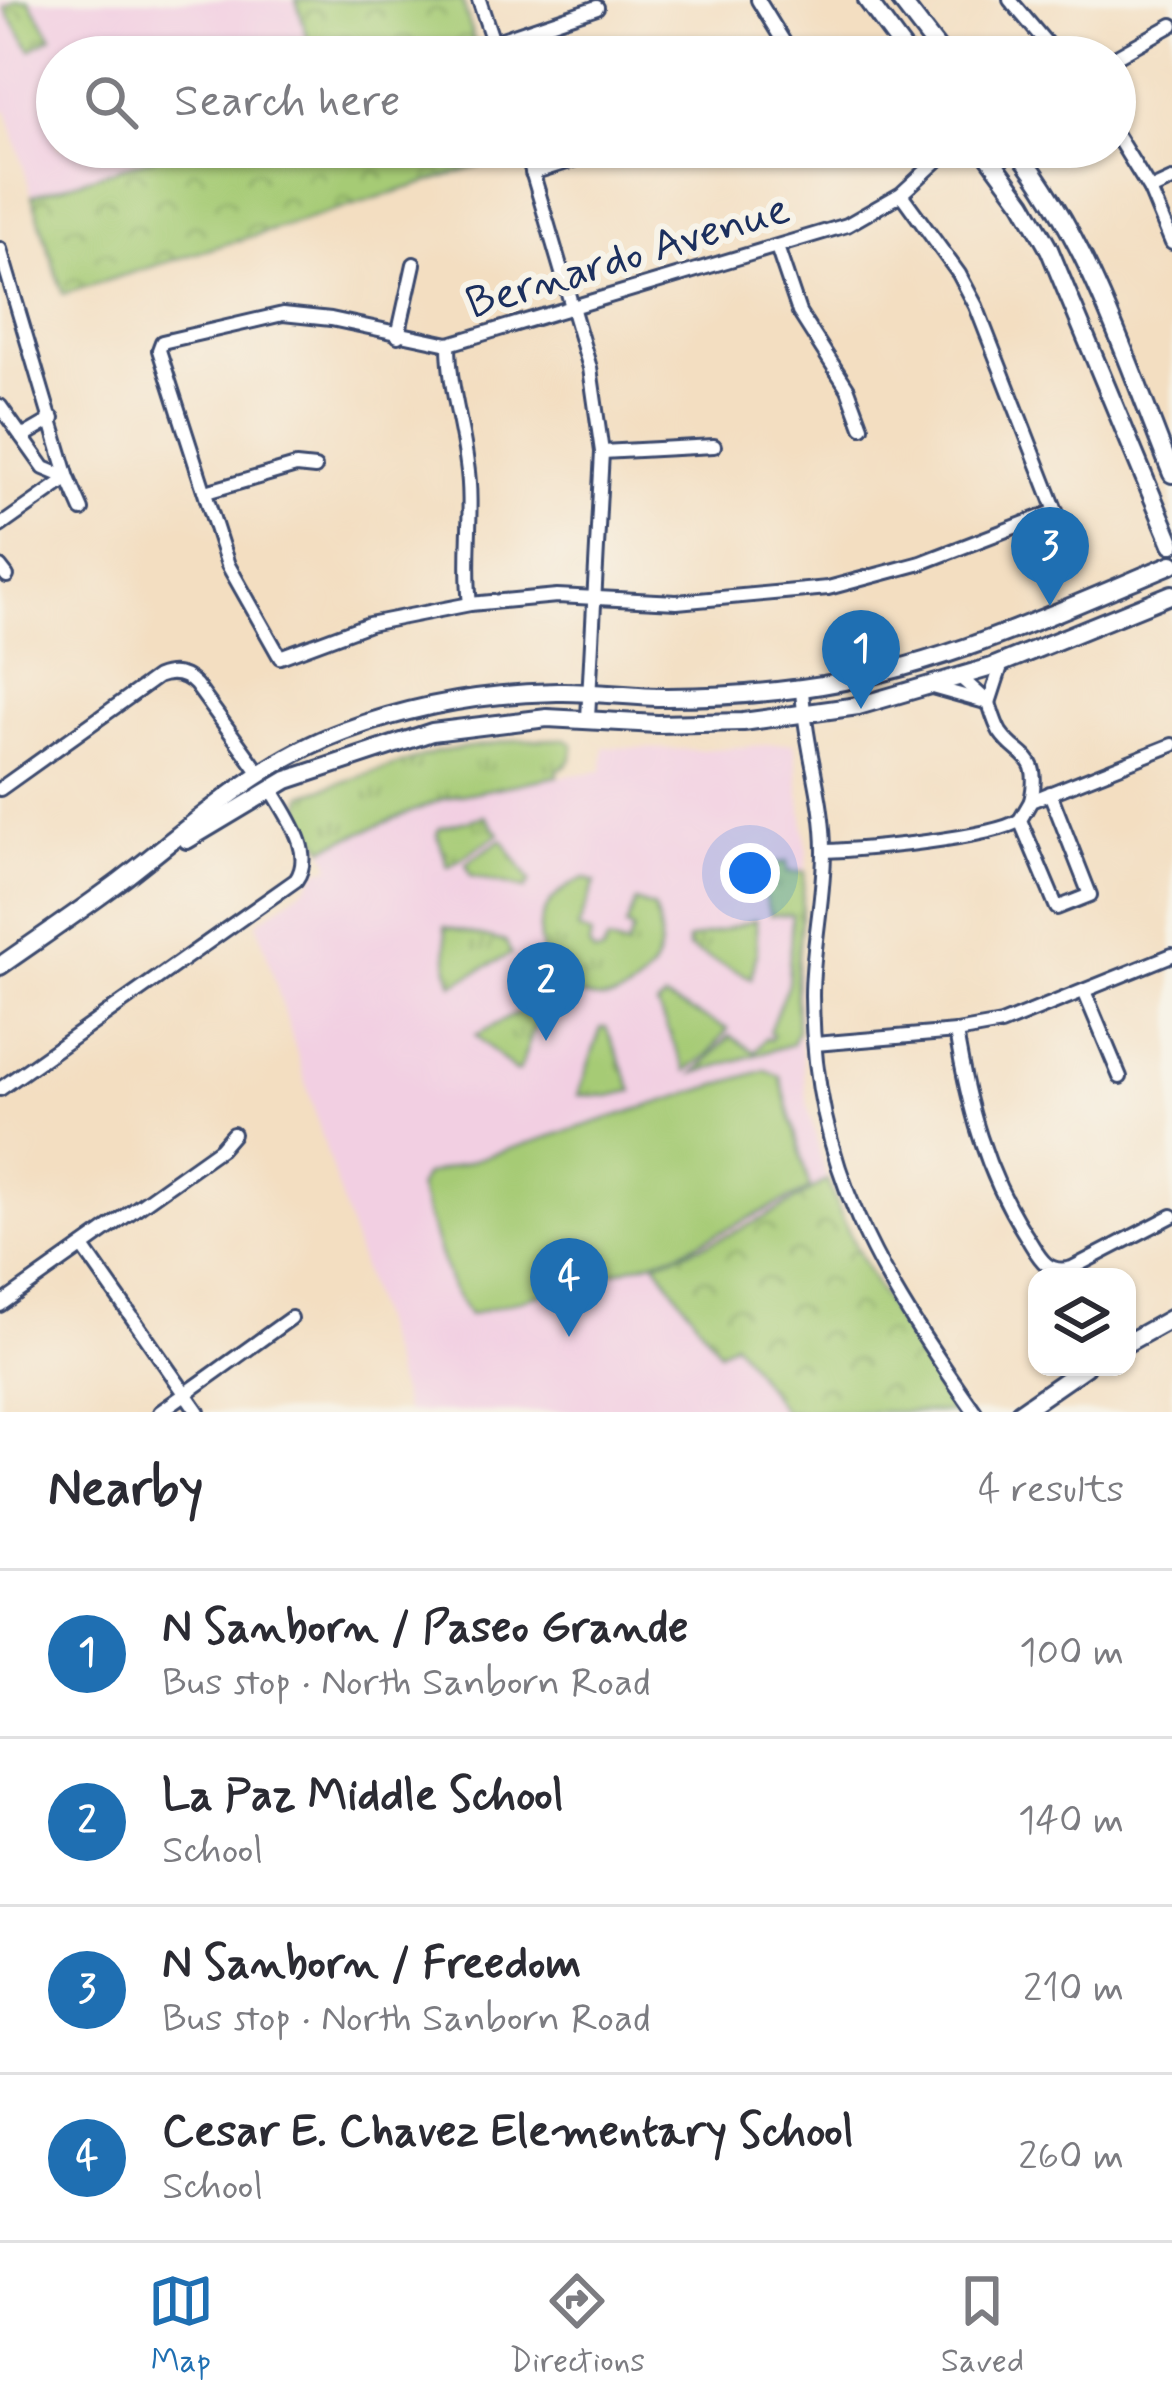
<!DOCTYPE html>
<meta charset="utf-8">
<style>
:root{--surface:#fff;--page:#f2f2f3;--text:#2b2b33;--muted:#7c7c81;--line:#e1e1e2;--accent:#1f6fb2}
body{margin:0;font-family:Mynerve,sans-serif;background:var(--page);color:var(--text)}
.controls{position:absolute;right:36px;bottom:36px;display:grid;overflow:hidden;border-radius:24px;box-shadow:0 3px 9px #0004}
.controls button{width:108px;height:108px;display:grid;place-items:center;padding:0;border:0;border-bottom:3px solid var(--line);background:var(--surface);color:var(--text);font:60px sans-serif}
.you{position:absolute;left:750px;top:873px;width:42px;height:42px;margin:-30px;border:9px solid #fff;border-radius:50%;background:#1a73e8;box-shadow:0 0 0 18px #1a73e833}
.badge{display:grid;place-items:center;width:78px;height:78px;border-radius:50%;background:var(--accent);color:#fff;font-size:39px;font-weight:700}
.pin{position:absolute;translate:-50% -99px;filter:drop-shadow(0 3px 6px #0008)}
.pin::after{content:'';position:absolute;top:63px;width:42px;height:36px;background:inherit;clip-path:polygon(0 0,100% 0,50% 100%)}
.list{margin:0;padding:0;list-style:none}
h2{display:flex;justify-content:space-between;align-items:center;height:156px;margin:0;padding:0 48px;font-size:51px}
h2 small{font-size:39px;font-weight:400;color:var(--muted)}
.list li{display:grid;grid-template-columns:78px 1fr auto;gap:36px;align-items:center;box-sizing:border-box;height:168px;padding:0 48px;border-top:3px solid var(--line)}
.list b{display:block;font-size:45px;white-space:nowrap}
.list p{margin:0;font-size:39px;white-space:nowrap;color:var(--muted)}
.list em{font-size:39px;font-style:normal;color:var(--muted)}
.icon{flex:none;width:66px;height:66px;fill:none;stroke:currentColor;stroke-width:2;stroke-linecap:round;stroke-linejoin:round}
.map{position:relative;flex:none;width:1172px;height:1412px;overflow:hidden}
.search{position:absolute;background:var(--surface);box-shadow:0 3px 9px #0004;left:36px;right:36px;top:36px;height:132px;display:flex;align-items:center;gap:30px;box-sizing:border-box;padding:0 42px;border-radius:66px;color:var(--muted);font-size:45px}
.sheet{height:828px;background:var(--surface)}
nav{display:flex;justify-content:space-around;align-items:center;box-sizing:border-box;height:168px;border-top:3px solid var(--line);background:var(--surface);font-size:33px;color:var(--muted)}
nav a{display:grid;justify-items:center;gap:6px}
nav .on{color:var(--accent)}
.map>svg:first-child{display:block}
.built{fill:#f2cfe2}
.grass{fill:url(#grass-tufts);stroke:#607d6a;stroke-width:3}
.park{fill:url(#park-crowns);stroke:#607d6a;stroke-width:3}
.pitch{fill:#a6cb75;stroke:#607d6a;stroke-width:3}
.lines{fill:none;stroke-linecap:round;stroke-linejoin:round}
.street-casing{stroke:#3b496d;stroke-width:18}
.secondary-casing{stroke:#3b496d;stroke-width:22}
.street{stroke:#fff;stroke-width:12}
.secondary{stroke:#fff;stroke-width:16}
.labels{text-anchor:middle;stroke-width:12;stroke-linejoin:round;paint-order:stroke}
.street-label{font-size:45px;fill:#1b2f5e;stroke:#f7f3e8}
</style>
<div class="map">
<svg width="1172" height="1412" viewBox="0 0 1172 1412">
<defs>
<pattern id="grass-tufts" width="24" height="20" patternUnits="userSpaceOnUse" patternTransform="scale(3)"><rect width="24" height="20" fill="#a6cb75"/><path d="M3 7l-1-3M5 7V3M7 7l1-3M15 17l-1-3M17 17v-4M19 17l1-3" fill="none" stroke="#86a563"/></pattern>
<pattern id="park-crowns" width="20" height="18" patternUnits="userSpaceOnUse" patternTransform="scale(3)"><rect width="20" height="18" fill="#a6cb75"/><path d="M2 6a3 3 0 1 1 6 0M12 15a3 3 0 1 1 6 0" fill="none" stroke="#86a563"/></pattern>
</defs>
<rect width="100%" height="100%" fill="#f7f3e8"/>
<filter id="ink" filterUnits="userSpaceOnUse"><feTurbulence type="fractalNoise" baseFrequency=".00833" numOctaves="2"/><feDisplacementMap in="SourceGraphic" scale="24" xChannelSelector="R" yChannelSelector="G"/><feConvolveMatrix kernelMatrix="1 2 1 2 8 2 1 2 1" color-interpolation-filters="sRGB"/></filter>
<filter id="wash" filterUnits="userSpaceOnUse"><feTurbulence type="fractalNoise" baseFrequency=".004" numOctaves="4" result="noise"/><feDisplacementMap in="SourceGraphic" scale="48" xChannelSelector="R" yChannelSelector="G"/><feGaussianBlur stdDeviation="2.7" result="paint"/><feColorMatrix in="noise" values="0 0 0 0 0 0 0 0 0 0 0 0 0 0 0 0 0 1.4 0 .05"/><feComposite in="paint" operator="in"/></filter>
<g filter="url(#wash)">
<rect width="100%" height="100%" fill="#f3dec1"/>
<!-- built -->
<g class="built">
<path d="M0,0H296L314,57H57V147H187L32,196L7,110L0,112Z"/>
<path d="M794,743L807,851L799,966V1034L808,1106L827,1180L795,1202L673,1257L784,1412H406L257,922L308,885L316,871L331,867L324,848L445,798L509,783L602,771L604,747L698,750Z"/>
</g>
<!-- grass -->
<g class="grass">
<path d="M566,739L573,744C573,758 571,764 557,770L558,776L445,798L324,848L300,813L303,795L437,752L517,740Z"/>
<path d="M485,816L499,834L448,867L437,833L440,828Z"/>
<path d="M502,839L530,881L525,889L471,876L466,863Z"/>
<path d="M787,862L788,872H805L796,978L797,1031L792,1044L695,1073L730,1036L755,1052L765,1038L770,1040L773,1035L769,1032L788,983L792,915H770L756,866Z"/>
<path d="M585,878L595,882L578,929L591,935L589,946L594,953H602L608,941L627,947L633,930L626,927L636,901L654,908C663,933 664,957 645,978C581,1049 480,921 585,878Z"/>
<path d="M756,920L757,950L752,978L688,948V940Z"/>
<path d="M445,927L506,942L511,954L453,984L448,969Z"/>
<path d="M665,999L728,1029L709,1054L686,1071L657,1006Z"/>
<path d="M538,1002L542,1007L519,1071H515L476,1035L521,1011L524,1016L534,1011L532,1006Z"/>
<path d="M606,1027L633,1091L609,1096L578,1095L601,1028Z"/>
</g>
<!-- park -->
<g class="park">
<path d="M17,0H29L52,37L31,50L4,8Z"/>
<path d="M296,0H462L479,57H314Z"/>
<path d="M187,147H507L510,157L63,294L32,196Z"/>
<path d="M827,1180C859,1267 906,1337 958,1412H784L734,1342L719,1352L655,1262C716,1244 775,1215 827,1180Z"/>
</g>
<!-- pitch -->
<path class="pitch" d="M765,1070L780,1076L810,1189L673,1255L469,1315L451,1286L418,1187L425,1175Z"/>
</g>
<g filter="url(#ink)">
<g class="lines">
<!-- street casing -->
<g class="street-casing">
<g id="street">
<path d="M479,0L498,57"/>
<path d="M758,0L793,57"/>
<path d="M1010,0L1058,57"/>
<path d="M493,42L597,7"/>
<path d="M1115,57L1172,25"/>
<path d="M1115,133L1150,190L1172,243"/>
<path d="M525,147L590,368L602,452L588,718"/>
<path d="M532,173L615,147"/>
<path d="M1150,190L1172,180"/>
<path d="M901,194L959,274L976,306L1056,511L921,563L828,588L677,602L557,596L470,604L369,624L280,657L228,565L159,350L162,342L283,314L331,319L449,344L847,225L901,194L952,147"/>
<path d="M777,247L799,312L848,389L862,427"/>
<path d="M0,249L68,478L82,510"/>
<path d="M398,336L414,264"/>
<path d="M449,344C449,386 462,423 467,464C474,510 464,557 470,604"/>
<path d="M0,406L44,468L68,478"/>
<path d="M22,437L53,419"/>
<path d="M602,452L714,446"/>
<path d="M206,492L296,466L315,468"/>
<path d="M0,526L68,478"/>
<path d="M0,567L7,576"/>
<path d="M961,678L989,703L1002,663"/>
<path d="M932,687L989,703C992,712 995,723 1000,732C1019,760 1042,752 1031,801"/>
<path d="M802,688C804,743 824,796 824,851C824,899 812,947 812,996C814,1171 879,1275 975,1412"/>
<path d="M0,789L157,677C172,671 185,673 196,685L259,772"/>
<path d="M1050,793L1090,895L1057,908L1020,820L1031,801L1172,745"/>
<path d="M824,851C860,850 995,838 1020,820"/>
<path d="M1084,991L1120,1077"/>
<path d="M956,1032C968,1105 985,1171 1025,1234C1038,1254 1045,1276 1072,1268L1172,1216"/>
<path d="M815,1044L956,1032L1001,1024L1172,955"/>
<path d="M0,1089L296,880C316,852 285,814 271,788"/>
<path d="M83,1247L198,1412"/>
<path d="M0,1305L220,1149L233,1134"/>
<path d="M160,1412L291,1318"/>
</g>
</g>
<!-- secondary casing -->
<g class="secondary-casing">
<g id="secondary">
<path d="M867,0L909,57"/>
<path d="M900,0L944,57"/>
<path d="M982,147L1023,203L1049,249L1172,544"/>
<path d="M1015,147C1090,242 1127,362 1172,474"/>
<path d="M187,840L287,780L432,732L547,718L657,724L743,722L858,706L992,667L1172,594"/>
<path d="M0,966C40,938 80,911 119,882C192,827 256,763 344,731C412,706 484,693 557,692C594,691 630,697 666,697C711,697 758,694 802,688C932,671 1053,614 1172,564"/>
<path d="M1127,1343L1172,1318"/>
<path d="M1020,1412L1085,1367"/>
</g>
</g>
<!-- street -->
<use href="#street" class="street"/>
<!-- secondary -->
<use href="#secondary" class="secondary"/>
</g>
</g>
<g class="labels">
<!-- street labels -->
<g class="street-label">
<text transform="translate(627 254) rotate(-17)" y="16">Bernardo Avenue</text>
</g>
</g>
</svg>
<div class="controls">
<button><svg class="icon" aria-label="layers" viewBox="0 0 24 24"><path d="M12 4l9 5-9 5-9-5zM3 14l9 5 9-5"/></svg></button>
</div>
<div class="you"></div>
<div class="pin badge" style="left:861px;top:709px">1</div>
<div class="pin badge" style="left:546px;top:1041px">2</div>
<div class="pin badge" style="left:1050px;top:606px">3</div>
<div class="pin badge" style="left:569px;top:1337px">4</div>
<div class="search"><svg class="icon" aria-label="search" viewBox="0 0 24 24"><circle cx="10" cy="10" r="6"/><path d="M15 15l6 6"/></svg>Search here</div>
</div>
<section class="sheet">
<h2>Nearby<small>4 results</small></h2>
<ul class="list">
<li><span class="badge">1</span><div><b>N Sanborn / Paseo Grande</b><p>Bus stop · North Sanborn Road</p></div><em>100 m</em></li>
<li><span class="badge">2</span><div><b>La Paz Middle School</b><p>School</p></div><em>140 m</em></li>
<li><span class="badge">3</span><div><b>N Sanborn / Freedom</b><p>Bus stop · North Sanborn Road</p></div><em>210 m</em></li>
<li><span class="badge">4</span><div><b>Cesar E. Chavez Elementary School</b><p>School</p></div><em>260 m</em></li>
</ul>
</section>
<nav>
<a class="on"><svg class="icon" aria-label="map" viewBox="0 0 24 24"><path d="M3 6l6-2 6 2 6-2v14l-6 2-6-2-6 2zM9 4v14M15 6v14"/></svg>Map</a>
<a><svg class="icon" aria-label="directions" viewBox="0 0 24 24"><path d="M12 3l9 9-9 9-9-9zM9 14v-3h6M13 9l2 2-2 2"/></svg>Directions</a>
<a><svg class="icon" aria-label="saved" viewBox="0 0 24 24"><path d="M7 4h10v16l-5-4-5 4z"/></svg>Saved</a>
</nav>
